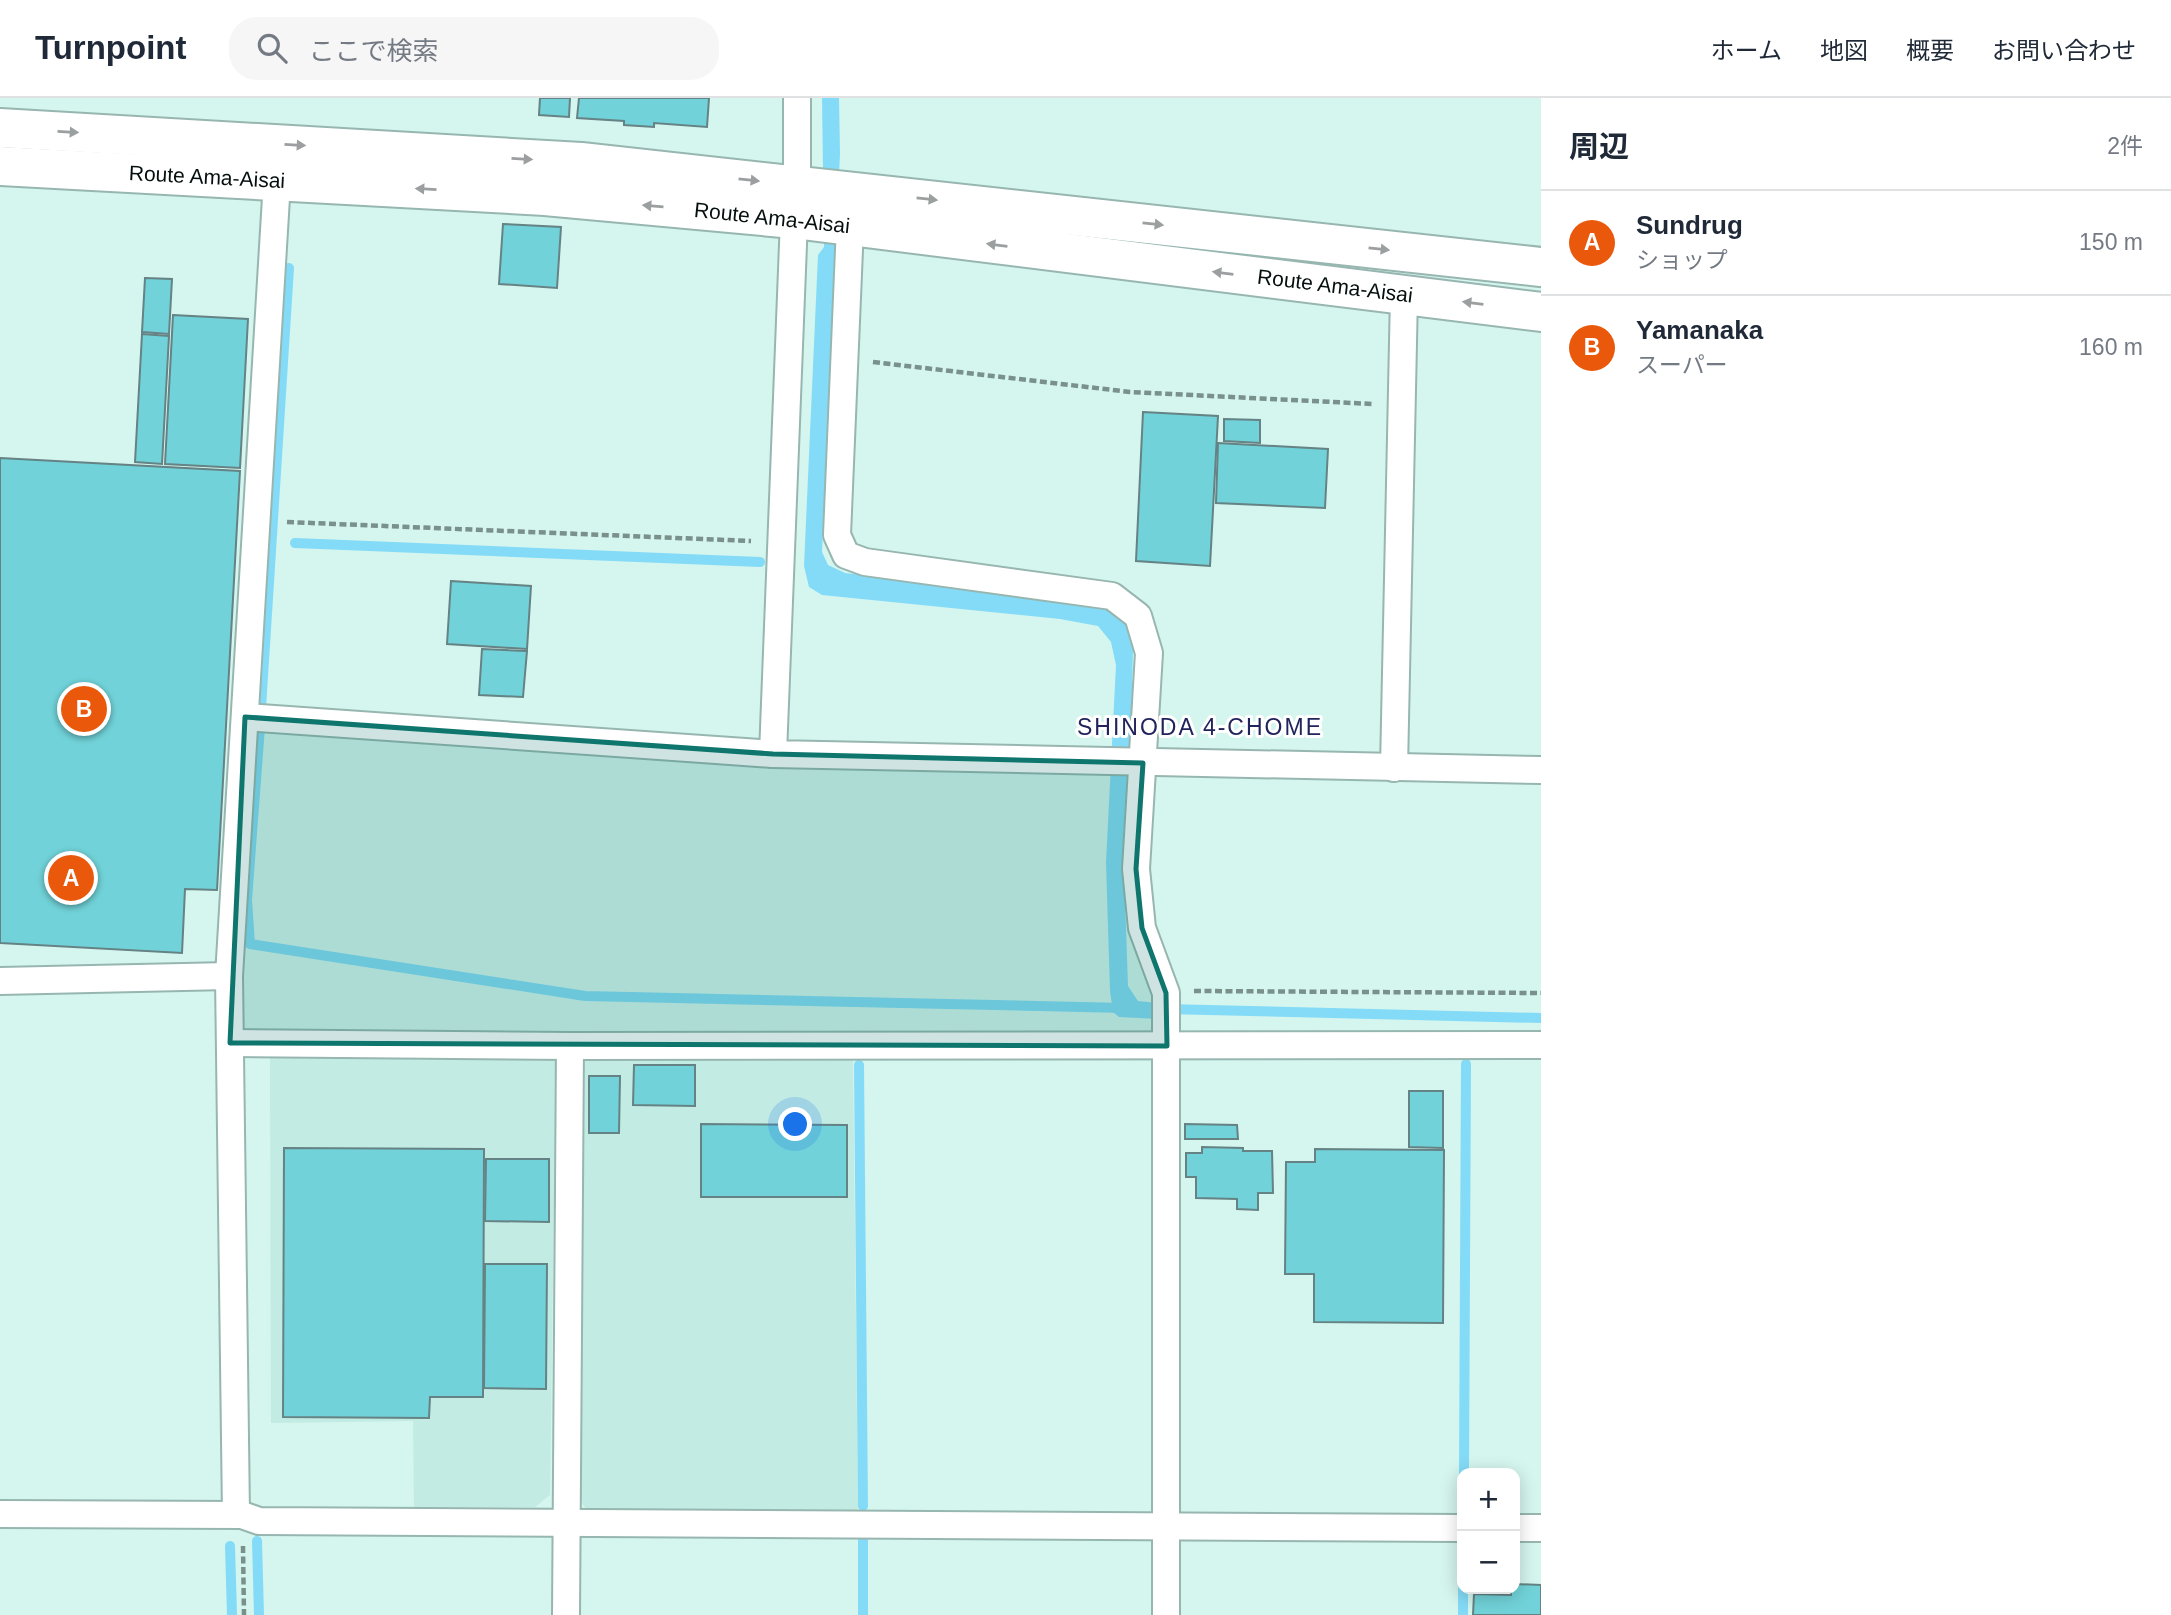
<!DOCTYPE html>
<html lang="ja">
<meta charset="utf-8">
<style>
:root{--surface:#fff;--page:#f6f6f7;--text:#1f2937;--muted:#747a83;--line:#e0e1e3;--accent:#ea580c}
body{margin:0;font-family:Arial,"Noto Sans JP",sans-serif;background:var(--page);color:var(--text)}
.controls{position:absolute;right:21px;bottom:21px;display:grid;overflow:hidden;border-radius:14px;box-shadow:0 4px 18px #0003}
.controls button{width:63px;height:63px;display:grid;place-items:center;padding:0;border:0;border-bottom:2px solid var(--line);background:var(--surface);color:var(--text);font:35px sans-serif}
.you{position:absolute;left:796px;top:1027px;width:24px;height:24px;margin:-18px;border:5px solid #fff;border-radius:50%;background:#1a73e8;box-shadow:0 0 0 10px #1a73e833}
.badge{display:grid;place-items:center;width:46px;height:46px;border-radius:50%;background:var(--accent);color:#fff;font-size:23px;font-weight:700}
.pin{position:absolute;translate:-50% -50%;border:4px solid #fff;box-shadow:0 2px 7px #0006}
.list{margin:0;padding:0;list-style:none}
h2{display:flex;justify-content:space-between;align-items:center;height:91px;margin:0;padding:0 28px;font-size:30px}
h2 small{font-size:23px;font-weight:400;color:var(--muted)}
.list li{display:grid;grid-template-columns:46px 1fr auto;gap:21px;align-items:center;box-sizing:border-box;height:105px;padding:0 28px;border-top:2px solid var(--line)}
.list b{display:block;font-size:26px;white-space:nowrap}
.list p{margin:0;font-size:23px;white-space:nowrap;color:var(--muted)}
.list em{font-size:23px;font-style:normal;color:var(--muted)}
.icon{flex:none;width:38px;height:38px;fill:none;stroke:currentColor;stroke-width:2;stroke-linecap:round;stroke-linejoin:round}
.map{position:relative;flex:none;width:1541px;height:1517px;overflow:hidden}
header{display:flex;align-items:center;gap:42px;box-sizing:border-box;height:98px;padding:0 35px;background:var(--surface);border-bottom:2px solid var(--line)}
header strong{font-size:33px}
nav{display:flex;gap:38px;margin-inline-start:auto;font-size:24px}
.search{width:490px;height:63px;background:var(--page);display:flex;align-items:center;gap:18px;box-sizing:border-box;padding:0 24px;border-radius:28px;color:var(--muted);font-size:26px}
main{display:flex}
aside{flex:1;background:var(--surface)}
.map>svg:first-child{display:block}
.built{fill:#c2ebe3}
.water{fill:#84dbf7}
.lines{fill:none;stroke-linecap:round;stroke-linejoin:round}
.stream{stroke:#84dbf7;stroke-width:10}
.building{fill:#71d3d9;stroke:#658284;stroke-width:2}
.minor-casing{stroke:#97b6b0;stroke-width:30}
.primary-casing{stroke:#97b6b0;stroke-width:42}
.path{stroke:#79908b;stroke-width:4.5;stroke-dasharray:7 3.5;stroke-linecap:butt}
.minor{stroke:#fff;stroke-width:26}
.primary{stroke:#fff;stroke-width:38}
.oneway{fill:#9b9f9f}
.marked{fill:#0f766e;fill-opacity:0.2;stroke:#0f766e;stroke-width:5;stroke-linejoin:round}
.labels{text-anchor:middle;stroke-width:6;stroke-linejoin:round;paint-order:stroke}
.street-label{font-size:21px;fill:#05100e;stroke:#fff}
.neighbourhood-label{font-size:23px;letter-spacing:2px;fill:#21235c;stroke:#fff}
</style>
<header>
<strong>Turnpoint</strong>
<div class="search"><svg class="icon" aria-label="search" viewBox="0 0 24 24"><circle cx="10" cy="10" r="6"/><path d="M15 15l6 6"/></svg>ここで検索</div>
<nav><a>ホーム</a><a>地図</a><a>概要</a><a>お問い合わせ</a></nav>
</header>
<main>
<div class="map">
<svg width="1541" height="1517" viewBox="0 0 1541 1517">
<rect width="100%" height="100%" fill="#d5f5ef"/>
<!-- built -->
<g class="built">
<path d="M270,958L556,961L550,1397L535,1409H414L413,1323L271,1325Z"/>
<path d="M585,960L853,961L858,1414L588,1413L576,1397Z"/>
</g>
<!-- water -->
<path class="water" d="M822,0H839L840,55L822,454L828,467L845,475L1090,502L1112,510L1128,528L1133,550L1130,678L1124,772L1128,888L1138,903L1158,905V921L1119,919L1113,914L1110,893L1106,764L1116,567L1111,544L1098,528L1060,521L822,497L809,489L804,468L818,157L824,149Z"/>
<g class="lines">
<!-- stream -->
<g class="stream">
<path d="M295,445L760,464"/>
<path d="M261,610L289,170"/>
<path d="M260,629L247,802L250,846L585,898L1125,910"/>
<path d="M1165,911L1541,920"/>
<path d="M859,967L863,1408"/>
<path d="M1464,1375L1466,966"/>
<path d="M257,1443L259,1517"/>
<path d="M230,1448L232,1517"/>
<path d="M863,1517V1443"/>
<path d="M1463,1517V1491"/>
</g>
</g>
<!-- building -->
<g class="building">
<path d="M540,0H570L569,19L539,17Z"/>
<path d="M579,0H709L707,29L654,25V29L624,27V23L577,20Z"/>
<path d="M503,126L561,129L557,190L499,186Z"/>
<path d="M145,180L172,181L169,236L142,234Z"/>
<path d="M173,217L248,221L240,370L165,366Z"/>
<path d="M142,236L169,238L162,366L135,364Z"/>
<path d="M1143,314L1218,318L1210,468L1136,463Z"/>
<path d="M1224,321L1260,322V345L1224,343Z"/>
<path d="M1218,345L1328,351L1325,410L1216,405Z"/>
<path d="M0,360L240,373L217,792L185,791L182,855L0,845Z"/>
<path d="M451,483L531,488L527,551L447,546Z"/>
<path d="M482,551L527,553L523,599L479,597Z"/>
<path d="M634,967H695V1008L633,1007Z"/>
<path d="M589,978H620L619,1035H589Z"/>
<path d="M1409,993H1443V1050L1409,1049Z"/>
<path d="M701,1026L847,1027V1099H701Z"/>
<path d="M1185,1026L1237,1027L1238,1041H1185Z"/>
<path d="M1202,1049L1243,1050V1053H1272L1273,1095H1258V1112L1237,1111V1101L1196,1100V1079H1186V1055H1202Z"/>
<path d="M284,1050L484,1051L483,1299H430L429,1320L283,1319Z"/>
<path d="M1315,1051L1444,1052L1443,1225L1314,1224V1176H1285L1286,1064H1315Z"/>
<path d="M486,1061H549V1124L485,1123Z"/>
<path d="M485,1166H547L546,1291L484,1290Z"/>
<path d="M1515,1486L1541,1487V1517H1473L1474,1496L1511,1497V1491H1515Z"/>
</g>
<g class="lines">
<!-- minor casing -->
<g class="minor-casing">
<g id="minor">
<path d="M797,0V87L794,121L773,656L1541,672"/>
<path d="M850,128L837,437L846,457L865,464L1112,498L1138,518L1149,555L1136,771L1142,830L1166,895V1517"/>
<path d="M245,619L773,656"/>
<path d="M1394,670L1404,197"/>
<path d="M0,883L229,878"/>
<path d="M230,945L570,948L1541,947"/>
<path d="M0,1416L242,1417L259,1423L1462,1430"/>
<path d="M236,1417L229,878L277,83"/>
<path d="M1515,1430H1541"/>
<path d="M566,1517L570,948"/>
</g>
</g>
<!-- primary casing -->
<g class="primary-casing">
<g id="primary">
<path d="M0,30L581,64L1541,169"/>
<path d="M0,68L545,98L794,121L1541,214"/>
</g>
</g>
<!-- path -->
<g class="path">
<path d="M873,264L1130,294L1373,306"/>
<path d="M287,424L751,443"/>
<path d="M1194,893L1541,895"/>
<path d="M243,1448L244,1517"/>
</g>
<!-- minor -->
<use href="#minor" class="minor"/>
<!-- primary -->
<use href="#primary" class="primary"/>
</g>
<!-- one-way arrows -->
<defs><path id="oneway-solid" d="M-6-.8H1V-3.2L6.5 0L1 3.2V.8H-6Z" transform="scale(1.75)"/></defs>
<g class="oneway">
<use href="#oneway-solid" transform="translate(68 34) rotate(3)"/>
<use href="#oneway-solid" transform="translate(295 47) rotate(3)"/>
<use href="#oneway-solid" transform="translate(522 61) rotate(3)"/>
<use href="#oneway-solid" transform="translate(749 82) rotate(6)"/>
<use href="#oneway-solid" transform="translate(426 91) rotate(-177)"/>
<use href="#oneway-solid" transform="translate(927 101) rotate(6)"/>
<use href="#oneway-solid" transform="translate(653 108) rotate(-175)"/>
<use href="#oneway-solid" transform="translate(1153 126) rotate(6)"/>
<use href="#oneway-solid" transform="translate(997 147) rotate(-173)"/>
<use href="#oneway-solid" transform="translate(1379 151) rotate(6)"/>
<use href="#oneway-solid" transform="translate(1223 175) rotate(-173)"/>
<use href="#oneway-solid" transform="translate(1473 205) rotate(-173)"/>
</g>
<!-- marked area -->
<path class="marked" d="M245,619L773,656L1143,665L1136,771L1142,830L1166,895L1167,948L230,945Z"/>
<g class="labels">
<!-- street labels -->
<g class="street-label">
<text transform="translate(207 79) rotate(3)" y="7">Route Ama-Aisai</text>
<text transform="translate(772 120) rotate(6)" y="7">Route Ama-Aisai</text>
<text transform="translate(1335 188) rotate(7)" y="7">Route Ama-Aisai</text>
</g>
<!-- neighbourhood labels -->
<g class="neighbourhood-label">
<text x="1200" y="637">SHINODA 4-CHOME</text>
</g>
</g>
</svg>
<div class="controls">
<button>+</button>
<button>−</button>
</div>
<div class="you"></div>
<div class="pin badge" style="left:71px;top:780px">A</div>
<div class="pin badge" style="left:84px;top:611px">B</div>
</div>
<aside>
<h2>周辺<small>2件</small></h2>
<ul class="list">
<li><span class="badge">A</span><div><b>Sundrug</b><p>ショップ</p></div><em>150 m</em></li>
<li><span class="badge">B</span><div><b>Yamanaka</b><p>スーパー</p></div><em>160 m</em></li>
</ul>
</aside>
</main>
